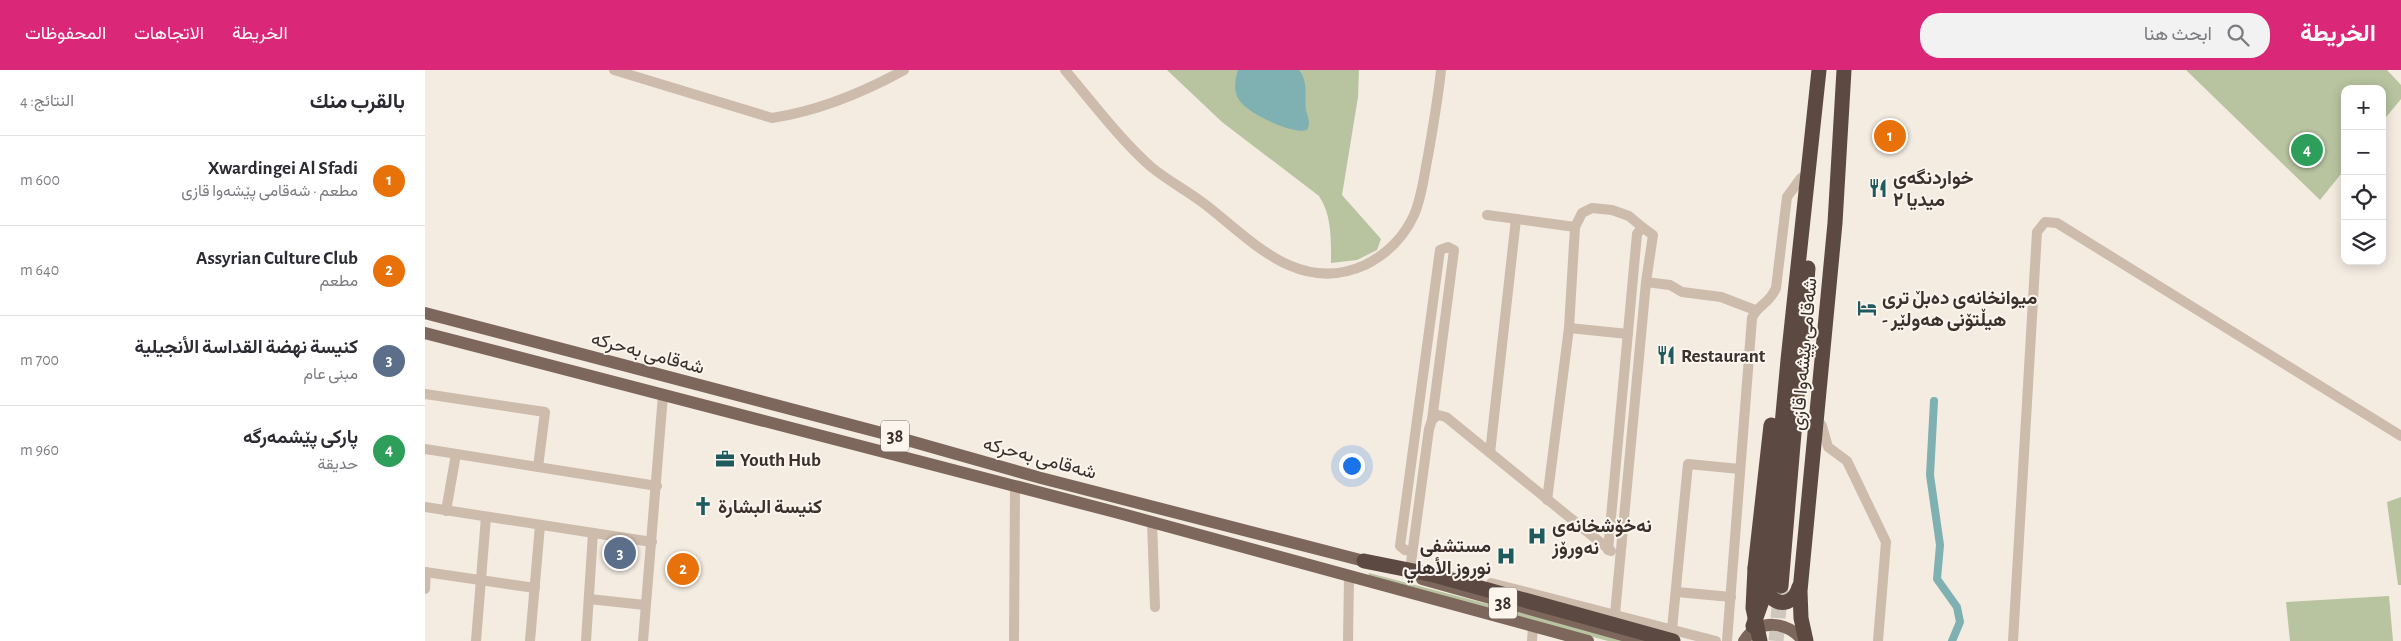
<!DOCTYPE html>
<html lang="ar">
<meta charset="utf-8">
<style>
:root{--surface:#fff;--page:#f2f2f3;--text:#2b2b33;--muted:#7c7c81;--line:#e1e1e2;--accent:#db2777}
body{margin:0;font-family:"Alegreya Sans",Vazirmatn,sans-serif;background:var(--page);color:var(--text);direction:rtl}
.controls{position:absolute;right:15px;top:15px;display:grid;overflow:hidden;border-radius:10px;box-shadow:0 2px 12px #0003}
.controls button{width:45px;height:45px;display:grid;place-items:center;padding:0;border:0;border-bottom:1px solid var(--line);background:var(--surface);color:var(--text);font:25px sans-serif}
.you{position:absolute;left:926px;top:395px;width:18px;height:18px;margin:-12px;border:4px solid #fff;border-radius:50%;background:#1a73e8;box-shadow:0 0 0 8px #1a73e833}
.badge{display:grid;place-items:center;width:32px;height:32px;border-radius:50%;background:var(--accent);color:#fff;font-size:16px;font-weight:700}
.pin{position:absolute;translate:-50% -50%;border:2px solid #fff;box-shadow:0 1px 5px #0006}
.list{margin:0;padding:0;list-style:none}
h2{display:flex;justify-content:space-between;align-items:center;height:65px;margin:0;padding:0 20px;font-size:21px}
h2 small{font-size:16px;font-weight:400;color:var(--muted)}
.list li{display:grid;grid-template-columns:32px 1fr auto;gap:15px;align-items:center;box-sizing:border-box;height:90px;padding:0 20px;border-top:1px solid var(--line)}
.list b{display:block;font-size:19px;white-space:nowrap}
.list p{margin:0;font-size:16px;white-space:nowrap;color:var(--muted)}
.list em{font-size:16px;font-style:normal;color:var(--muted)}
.icon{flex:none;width:28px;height:28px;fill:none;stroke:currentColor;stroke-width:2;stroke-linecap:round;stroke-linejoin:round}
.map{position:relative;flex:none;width:1976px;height:571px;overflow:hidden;direction:ltr}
header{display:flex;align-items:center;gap:30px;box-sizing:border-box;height:70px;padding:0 25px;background:var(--accent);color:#fff}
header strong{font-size:24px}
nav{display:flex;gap:28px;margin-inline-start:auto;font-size:18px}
.search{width:350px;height:45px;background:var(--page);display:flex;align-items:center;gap:12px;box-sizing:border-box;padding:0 18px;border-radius:20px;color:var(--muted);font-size:19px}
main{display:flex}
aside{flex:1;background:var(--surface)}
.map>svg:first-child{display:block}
.green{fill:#b8c4a0}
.water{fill:#7fb0b2}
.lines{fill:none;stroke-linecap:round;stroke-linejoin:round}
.canal{stroke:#7fb0b2;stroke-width:8}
.highway-tunnel{stroke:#cfc6bd;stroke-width:15;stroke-dasharray:15 8;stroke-linecap:butt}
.minor{stroke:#cdbbac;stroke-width:10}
.major{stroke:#7d675c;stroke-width:12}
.highway{stroke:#5c4a42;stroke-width:15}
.highway-bridge{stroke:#5c4a42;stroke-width:15}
.labels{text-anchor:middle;stroke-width:4;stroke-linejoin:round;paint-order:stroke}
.shield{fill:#fbf5ee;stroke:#756b66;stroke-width:1}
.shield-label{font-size:18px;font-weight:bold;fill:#3b302b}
.poi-label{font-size:19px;font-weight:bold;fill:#3b302b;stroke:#fbf5ee;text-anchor:start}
.street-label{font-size:19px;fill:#3b302b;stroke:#fbf5ee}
</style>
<header>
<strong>الخريطة</strong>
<div class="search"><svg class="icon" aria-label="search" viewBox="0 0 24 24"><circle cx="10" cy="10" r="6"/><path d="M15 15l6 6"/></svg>ابحث هنا</div>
<nav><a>الخريطة</a><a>الاتجاهات</a><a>المحفوظات</a></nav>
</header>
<main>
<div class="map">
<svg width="1976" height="571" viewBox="0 0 1976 571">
<rect width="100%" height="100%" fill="#f4ebe1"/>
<!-- green -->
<g class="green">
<path d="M742,0H934L933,27L917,125L956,169L952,180L932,190L906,193C906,171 907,145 894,126L797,52Z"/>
<path d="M1761,0H1962L1976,15V29L1957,52V19H1920V99L1895,130Z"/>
<path d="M1976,427V515H1973L1962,432Z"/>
<path d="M944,503L1205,571H1183L943,507Z"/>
<path d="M1964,526L1968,571H1865L1861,532Z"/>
</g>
<!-- water -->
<path class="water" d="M813,0H874C884,13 879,25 881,40C883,48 886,52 882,60C868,65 822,43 814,30C808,20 810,10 813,0Z"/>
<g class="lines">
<!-- canal -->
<path class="canal" d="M1509,331L1505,405L1515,475L1512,509L1532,537L1535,552L1527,571"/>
<!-- highway-tunnel -->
<path class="highway-tunnel" d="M1351,571L1356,516"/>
<!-- minor -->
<g class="minor">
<path d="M189,0L347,48C392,41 439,22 479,0"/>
<path d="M640,0C667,32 694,68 725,96C743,111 763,121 781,135C827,171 874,225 940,195C962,184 979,167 989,145C997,127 999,105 1003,86C1008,57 1013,29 1016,0"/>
<path d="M1062,145L1150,157L1144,258L1122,430"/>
<path d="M1150,157L1157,143L1167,138L1187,140L1204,146L1217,157"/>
<path d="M1221,212L1245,215L1257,222L1296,227L1330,240"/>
<path d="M1144,258L1203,264"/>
<path d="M0,324L120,342L113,397"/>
<path d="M1392,349L1397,356L1403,377L1422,391L1461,472L1453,571"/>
<path d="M0,379L232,416"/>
<path d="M1065,383L1091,149"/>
<path d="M0,437L227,472"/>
<path d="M21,441L31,384"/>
<path d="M727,452L730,537"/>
<path d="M1183,480L1212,164L1217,157L1228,165L1221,212L1190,544"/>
<path d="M987,481L980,480L975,476L1015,180L1023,177L1029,180L1007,350"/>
<path d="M985,500L1004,359L1007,350L1013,345L1021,347L1186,481"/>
<path d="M0,502L110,518"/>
<path d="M1066,513L1291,571"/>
<path d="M0,519L1,502"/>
<path d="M1252,522L1306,527"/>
<path d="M164,529L220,535"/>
<path d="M1247,559L1263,394L1315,399"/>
<path d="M51,571L61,447"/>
<path d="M105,571L115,455"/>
<path d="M161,571L168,463"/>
<path d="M218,571L238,325"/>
<path d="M589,571L590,417"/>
<path d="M923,571L924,507"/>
<path d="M1107,571L1108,556"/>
<path d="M1302,571L1327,248C1333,234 1344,235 1351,218L1362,127L1376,108"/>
<path d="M1588,571L1612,162L1620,152L1632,153L1976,366"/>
</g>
<!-- major -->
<g class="major">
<path d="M0,243L457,363L616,408L947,493"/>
<path d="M0,263L690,442L1163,571"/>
<path d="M997,509L1219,571"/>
<path d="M1319,571C1333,548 1363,551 1378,571"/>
</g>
<!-- highway -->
<g class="highway">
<path d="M939,491L1009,505L1248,571"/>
<path d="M1330,498L1346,355"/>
<path d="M1342,512L1345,526C1356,538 1370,532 1374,517"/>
<path d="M1356,516L1383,198"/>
<path d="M1328,556L1342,517L1363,290L1394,0"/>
<path d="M1381,571L1376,548L1375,521L1410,153L1419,0"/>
</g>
<!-- highway-bridge -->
<path class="highway-bridge" d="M1330,498L1328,538L1335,571"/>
</g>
<!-- icons -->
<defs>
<g id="restaurant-bare" transform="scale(1.5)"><path d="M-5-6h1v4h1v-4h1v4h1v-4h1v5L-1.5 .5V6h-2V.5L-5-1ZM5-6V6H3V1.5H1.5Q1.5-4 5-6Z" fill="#1f5a5e" stroke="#fbf5ee" stroke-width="2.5" paint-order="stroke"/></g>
<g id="hotel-bare" transform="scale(1.5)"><path d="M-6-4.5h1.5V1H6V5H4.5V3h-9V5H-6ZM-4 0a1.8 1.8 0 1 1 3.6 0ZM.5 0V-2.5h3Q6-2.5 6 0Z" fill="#1f5a5e" stroke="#fbf5ee" stroke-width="2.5" paint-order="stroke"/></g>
<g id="office-bare" transform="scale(1.5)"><path d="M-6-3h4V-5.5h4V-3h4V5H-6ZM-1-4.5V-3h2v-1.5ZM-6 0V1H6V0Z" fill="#1f5a5e" stroke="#fbf5ee" stroke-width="2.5" paint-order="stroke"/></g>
<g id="church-bare" transform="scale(1.5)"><path d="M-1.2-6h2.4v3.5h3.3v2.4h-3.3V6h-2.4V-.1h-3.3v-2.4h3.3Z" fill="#1f5a5e" stroke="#fbf5ee" stroke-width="2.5" paint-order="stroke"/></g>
<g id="hospital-bare" transform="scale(1.5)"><path d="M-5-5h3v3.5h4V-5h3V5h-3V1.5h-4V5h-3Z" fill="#1f5a5e" stroke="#fbf5ee" stroke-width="2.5" paint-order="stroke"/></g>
</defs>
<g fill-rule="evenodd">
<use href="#restaurant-bare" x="1453" y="118"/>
<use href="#hotel-bare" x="1442" y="238"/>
<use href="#restaurant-bare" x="1241" y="285"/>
<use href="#office-bare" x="300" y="389"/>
<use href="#church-bare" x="278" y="436"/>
<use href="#hospital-bare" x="1112" y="466"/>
<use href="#hospital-bare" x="1081" y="486"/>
</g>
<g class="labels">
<!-- shield labels -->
<g class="shield">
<rect x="456" y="350.5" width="28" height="31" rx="4"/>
<rect x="1064" y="517.5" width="28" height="31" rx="4"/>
</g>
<g class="shield-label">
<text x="470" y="372">38</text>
<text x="1078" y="539">38</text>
</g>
<!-- poi labels -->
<g class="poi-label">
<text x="1468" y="114">خواردنگەی<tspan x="1468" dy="22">میدیا ٢</tspan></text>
<text x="1457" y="234">میوانخانەی دەبڵ تری<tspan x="1457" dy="22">- هیڵتۆنی هەولێر</tspan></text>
<text x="1256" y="292">Restaurant</text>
<text x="315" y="396">Youth Hub</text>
<text x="293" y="443">كنيسة البشارة</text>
<text x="1127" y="462">نەخۆشخانەی<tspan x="1127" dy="22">نەورۆز</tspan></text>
<text x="1066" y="482" text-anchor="end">مستشفى<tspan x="1066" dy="22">نوروز الأهلي</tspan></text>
</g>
<!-- street labels -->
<g class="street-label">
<text transform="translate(223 282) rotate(15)" y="7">شەقامی بەحرکە</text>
<text transform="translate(1378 284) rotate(-85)" y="7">شەقامی پێشەوا قازی</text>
<text transform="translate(615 387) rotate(15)" y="7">شەقامی بەحرکە</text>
</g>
</g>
</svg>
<div class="controls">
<button>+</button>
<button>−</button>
<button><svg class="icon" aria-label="locate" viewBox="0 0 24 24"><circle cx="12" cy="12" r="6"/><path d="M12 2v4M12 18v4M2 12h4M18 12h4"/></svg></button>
<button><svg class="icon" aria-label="layers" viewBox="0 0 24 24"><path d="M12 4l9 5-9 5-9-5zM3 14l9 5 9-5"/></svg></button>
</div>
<div class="you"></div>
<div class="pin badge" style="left:1465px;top:66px;background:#e8710a">1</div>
<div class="pin badge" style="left:258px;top:499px;background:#e8710a">2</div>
<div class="pin badge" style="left:195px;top:483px;background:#5c6f8a">3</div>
<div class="pin badge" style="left:1882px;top:80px;background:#2e9e5b">4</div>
</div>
<aside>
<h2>بالقرب منك<small>النتائج: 4</small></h2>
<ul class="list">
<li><span class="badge" style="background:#e8710a">1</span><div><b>Xwardingei Al Sfadi</b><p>مطعم · شەقامی پێشەوا قازی</p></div><em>600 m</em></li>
<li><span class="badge" style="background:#e8710a">2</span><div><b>Assyrian Culture Club</b><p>مطعم</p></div><em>640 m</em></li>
<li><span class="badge" style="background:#5c6f8a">3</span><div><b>كنيسة نهضة القداسة الأنجيلية</b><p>مبنى عام</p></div><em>700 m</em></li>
<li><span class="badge" style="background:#2e9e5b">4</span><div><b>پارکی پێشمەرگە</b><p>حديقة</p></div><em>960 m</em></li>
</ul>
</aside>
</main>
